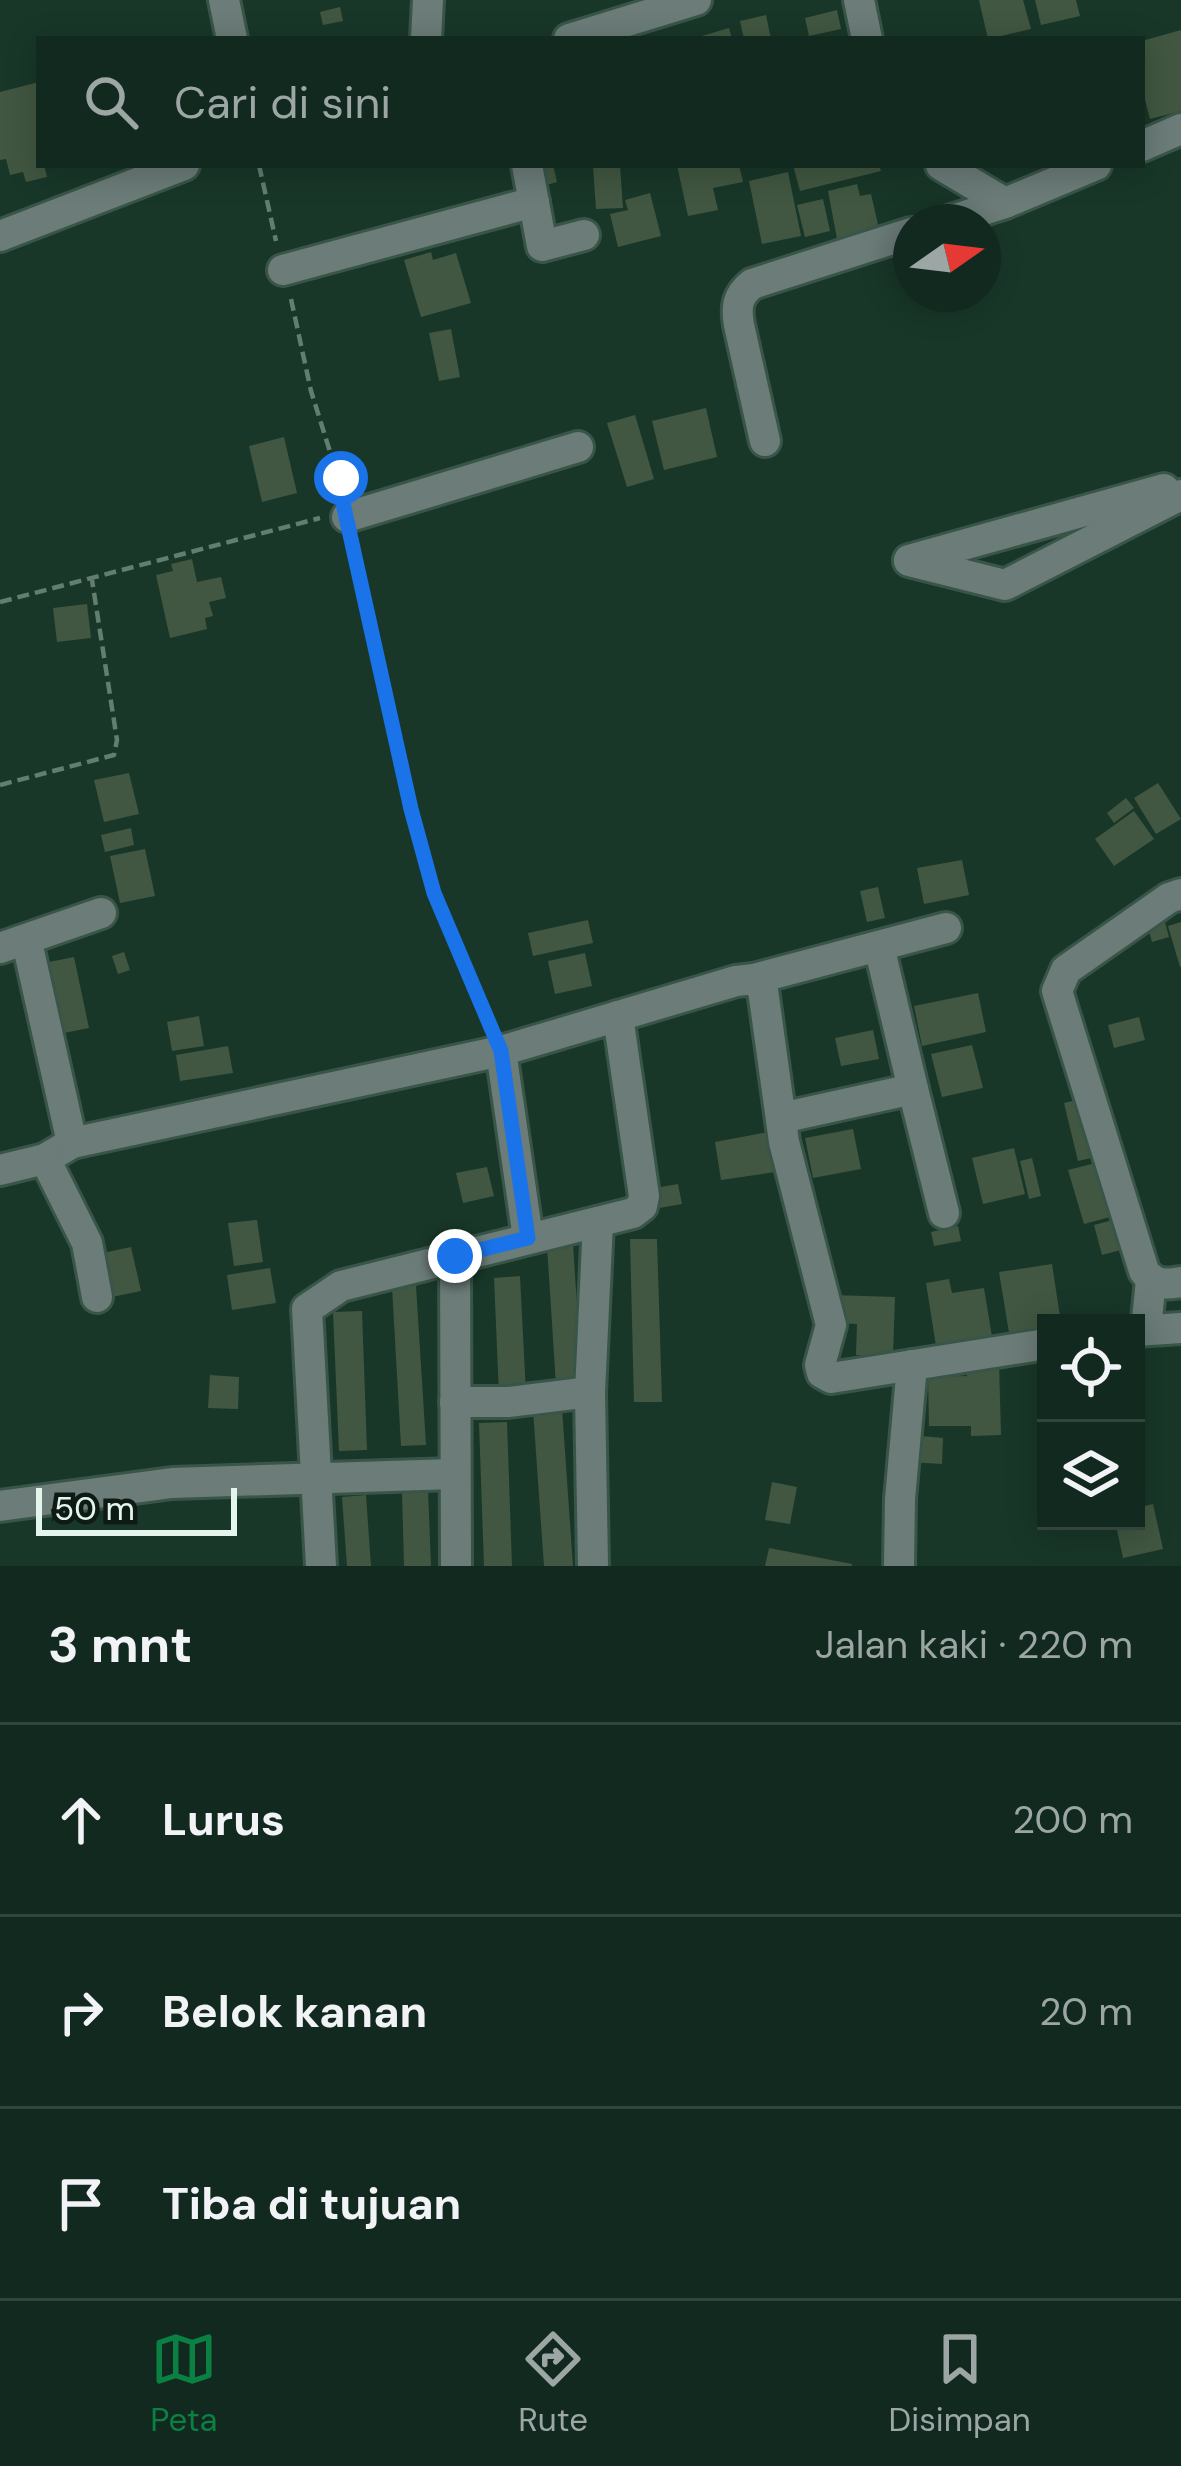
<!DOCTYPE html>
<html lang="id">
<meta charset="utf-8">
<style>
:root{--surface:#12291f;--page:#1b3128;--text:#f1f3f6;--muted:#9ca6a4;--line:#31453d;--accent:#0b8043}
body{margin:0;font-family:"DM Sans",sans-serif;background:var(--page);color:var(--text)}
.controls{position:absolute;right:36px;bottom:36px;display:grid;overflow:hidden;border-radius:0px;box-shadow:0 6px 30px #0003}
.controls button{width:108px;height:108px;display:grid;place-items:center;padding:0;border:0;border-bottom:3px solid var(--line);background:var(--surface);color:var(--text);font:60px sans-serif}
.compass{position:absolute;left:893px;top:204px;width:108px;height:108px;border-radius:50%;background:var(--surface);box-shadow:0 6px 30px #0003;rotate:76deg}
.scale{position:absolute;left:36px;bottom:30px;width:201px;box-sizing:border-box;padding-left:12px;border:6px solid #e3f5ec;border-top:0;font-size:33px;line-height:42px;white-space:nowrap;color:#e3f5ec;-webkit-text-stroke:9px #0e1b15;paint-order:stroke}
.stop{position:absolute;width:36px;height:36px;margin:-27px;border:9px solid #1a73e8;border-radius:50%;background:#fff}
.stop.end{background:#1a73e8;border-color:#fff;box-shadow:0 3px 12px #0008}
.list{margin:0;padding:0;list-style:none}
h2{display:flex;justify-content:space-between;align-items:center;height:156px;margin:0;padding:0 48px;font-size:51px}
h2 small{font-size:39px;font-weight:400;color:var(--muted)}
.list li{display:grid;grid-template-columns:78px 1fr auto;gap:36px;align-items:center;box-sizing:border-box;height:192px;padding:0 48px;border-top:3px solid var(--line)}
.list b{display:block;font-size:45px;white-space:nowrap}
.list em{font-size:39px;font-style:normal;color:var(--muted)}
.icon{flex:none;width:66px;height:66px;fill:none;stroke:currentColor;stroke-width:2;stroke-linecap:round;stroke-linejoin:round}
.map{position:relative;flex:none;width:1181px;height:1566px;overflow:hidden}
.search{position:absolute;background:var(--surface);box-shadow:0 6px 30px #0003;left:36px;right:36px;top:36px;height:132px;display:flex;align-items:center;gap:30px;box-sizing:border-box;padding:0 42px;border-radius:0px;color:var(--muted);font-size:45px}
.sheet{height:732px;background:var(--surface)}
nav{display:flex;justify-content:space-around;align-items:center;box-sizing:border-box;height:168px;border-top:3px solid var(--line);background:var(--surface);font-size:33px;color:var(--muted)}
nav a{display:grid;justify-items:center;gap:6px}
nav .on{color:var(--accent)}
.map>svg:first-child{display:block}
.building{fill:#415741}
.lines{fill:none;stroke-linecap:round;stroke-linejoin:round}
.minor-casing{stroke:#385548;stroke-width:36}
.path{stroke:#637d71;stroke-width:4.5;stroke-dasharray:12 6;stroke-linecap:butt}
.minor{stroke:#6b7c79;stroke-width:30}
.route{stroke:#1a73e8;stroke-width:15}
</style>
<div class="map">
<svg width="1181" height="1566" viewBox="0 0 1181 1566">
<rect width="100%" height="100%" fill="#183729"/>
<!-- building -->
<g class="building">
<path d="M979,0H1023L1031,29L988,39Z"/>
<path d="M1035,0H1076L1080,16L1041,25Z"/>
<path d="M340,7L343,21L323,25L320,12Z"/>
<path d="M837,10L841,29L809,36L805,18Z"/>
<path d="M766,15L771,39H744L740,21Z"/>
<path d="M729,28L732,39H695V38Z"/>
<path d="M1181,30V111L1150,119L1142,88V41Z"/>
<path d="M39,82V165H44L47,177L26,182L23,172L10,175L6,159L0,160V92Z"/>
<path d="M546,165H553L557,182L540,187L536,167Z"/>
<path d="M620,165L623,208L596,209L593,166Z"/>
<path d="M677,165H739L743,182L713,188L718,210L688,216Z"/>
<path d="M793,165H879L881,171L800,191Z"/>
<path d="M788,172L801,236L762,244L749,181Z"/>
<path d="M857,184L860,196L871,194L879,229L837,239L828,191Z"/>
<path d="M650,193L661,236L618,247L610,214L628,210L625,200Z"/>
<path d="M823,199L830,231L805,237L797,205Z"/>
<path d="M431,252L433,260L456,253L471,303L421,317L404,260Z"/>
<path d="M451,329L460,377L439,381L429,333Z"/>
<path d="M706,408L717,457L664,470L652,421Z"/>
<path d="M635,415L654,479L627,487L607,423Z"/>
<path d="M284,437L297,493L262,502L249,446Z"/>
<path d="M192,559L197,582L221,577L226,598L209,602L213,616L205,618L207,629L170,638L156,575L173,571L171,564Z"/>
<path d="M87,604L91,638L57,642L53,608Z"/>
<path d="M129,773L139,814L104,822L94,780Z"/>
<path d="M1158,783L1181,819L1156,834L1134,798Z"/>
<path d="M1126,798L1134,808L1114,823L1107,813Z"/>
<path d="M1134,811L1154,839L1114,866L1095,839Z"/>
<path d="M131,828L134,845L105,852L101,835Z"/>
<path d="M145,849L155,896L120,903L110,856Z"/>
<path d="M962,860L969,895L924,904L917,868Z"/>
<path d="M878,887L885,918L867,922L860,891Z"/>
<path d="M1162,911L1169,937L1152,942L1145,915Z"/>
<path d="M588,920L593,943L533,956L528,933Z"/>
<path d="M1181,922V967H1180L1168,926Z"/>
<path d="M124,952L130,970L118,974L112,956Z"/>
<path d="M585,953L592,986L555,994L548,961Z"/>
<path d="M74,957L89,1028L54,1035L39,964Z"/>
<path d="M978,993L986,1032L922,1046L914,1006Z"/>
<path d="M199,1016L204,1046L172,1051L167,1022Z"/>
<path d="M1139,1017L1145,1040L1114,1048L1108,1025Z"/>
<path d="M873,1030L879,1059L841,1066L835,1038Z"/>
<path d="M972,1045L983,1088L942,1097L931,1054Z"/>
<path d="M228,1046L233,1073L180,1081L176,1055Z"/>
<path d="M1085,1098L1100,1156L1078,1161L1064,1103Z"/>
<path d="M853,1129L861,1169L813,1178L805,1138Z"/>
<path d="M768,1132L775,1172L721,1180L715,1142Z"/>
<path d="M1014,1148L1025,1194L983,1204L972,1158Z"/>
<path d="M1032,1158L1041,1196L1029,1199L1020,1161Z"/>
<path d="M1103,1161L1118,1215L1084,1224L1068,1170Z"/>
<path d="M487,1167L494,1196L463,1203L456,1173Z"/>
<path d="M678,1184L682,1204L659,1208L655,1188Z"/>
<path d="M1120,1218L1128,1248L1102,1255L1094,1225Z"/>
<path d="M257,1220L263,1262L234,1266L228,1223Z"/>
<path d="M958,1226L961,1241L934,1246L931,1232Z"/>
<path d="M630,1239H657L662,1402H634Z"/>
<path d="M573,1244L582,1383L556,1385L547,1246Z"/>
<path d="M131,1247L141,1291L107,1298L98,1254Z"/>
<path d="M1052,1264L1061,1323H1046V1333L1010,1339L999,1272Z"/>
<path d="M270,1268L276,1303L232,1310L227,1275Z"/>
<path d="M520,1276L526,1394L499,1395L494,1278Z"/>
<path d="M949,1279L952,1293L984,1288L992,1337L936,1346L926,1283Z"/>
<path d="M416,1286L426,1445L401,1446L392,1287Z"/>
<path d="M833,1295L895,1297L893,1356L856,1355L857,1324L832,1323Z"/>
<path d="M362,1311L367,1450L339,1451L333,1312Z"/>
<path d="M999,1362L1001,1435L971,1436V1426H929L928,1377L967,1376V1363Z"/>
<path d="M210,1375L239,1377L238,1409L208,1408Z"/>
<path d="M562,1408L573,1566H544L533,1410Z"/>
<path d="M507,1422L512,1566H484L479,1423Z"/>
<path d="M911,1435L943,1438L942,1464L910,1462Z"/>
<path d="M772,1482L797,1487L790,1524L765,1520Z"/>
<path d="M428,1490L431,1566H404L402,1491Z"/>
<path d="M366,1495L371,1566H347L342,1497Z"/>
<path d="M1153,1504L1163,1549L1123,1558L1115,1521H1136V1508Z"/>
<path d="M769,1548L852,1564V1566H765Z"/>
</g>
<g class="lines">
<!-- minor casing -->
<g class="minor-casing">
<g id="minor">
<path d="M224,0L232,39"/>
<path d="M859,0L867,39"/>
<path d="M426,39L428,0"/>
<path d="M569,39L696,0"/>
<path d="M1142,146L1181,129"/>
<path d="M527,165L542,246L584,235"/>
<path d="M941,165L1005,203"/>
<path d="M946,222L1005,203L1096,165"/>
<path d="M0,236L184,165"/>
<path d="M283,270L534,202"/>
<path d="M765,441L739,325C736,307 737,296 752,284L911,233"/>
<path d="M347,517L578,447"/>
<path d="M909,560L1164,489"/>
<path d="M909,561L1005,585L1181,495"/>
<path d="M1181,894L1169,898L1066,970L1057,991L1144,1271C1154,1285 1164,1285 1181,1282"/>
<path d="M27,942L72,1143L45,1159L87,1243L97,1297"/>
<path d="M0,948L101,913"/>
<path d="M754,979L946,928"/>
<path d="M501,1051L528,1238"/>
<path d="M913,1089L944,1213"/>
<path d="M781,1118L913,1089L879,946"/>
<path d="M72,1143L501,1051L736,981L754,979L763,990L784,1142L831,1325L820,1365L822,1373L831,1378L1046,1344"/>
<path d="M0,1170L45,1159"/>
<path d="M455,1256L456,1566"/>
<path d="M1146,1329L1151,1280"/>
<path d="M1136,1331L1181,1328"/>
<path d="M590,1392L598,1222"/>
<path d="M455,1402H508L590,1392L593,1566"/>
<path d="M0,1506L172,1483L453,1474"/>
<path d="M321,1566L307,1309L341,1286L633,1213L642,1206L644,1196L618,1016"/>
<path d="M899,1566L900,1499L912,1365"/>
</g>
</g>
<!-- path -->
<g class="path">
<path d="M259,165L276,241"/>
<path d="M291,299L311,391L342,490"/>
<path d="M353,544L411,809L434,893L491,1027"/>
<path d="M0,602L320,518"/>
<path d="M0,785L114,755L117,740L92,580"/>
</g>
<!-- minor -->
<use href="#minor" class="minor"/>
</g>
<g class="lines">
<!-- route -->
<path class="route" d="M341,478L343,503L411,809L434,893L501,1051L528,1238L455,1256"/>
</g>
</svg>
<div class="controls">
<button><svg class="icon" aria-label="locate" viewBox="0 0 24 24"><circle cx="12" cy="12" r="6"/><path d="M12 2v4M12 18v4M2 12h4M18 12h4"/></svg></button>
<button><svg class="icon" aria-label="layers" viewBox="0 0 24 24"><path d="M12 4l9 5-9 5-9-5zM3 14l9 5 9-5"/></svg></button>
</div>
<svg class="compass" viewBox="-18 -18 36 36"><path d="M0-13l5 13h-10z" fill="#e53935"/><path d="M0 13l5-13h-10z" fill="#9ca6a4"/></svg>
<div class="scale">50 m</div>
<div class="stop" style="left:341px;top:478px"></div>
<div class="stop end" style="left:455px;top:1256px"></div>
<div class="search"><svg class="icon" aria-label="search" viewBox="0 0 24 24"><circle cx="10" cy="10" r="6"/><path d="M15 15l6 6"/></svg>Cari di sini</div>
</div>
<section class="sheet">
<h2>3 mnt<small>Jalan kaki · 220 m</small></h2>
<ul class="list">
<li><svg class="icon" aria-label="ahead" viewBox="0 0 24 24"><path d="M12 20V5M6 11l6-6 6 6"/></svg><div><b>Lurus</b></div><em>200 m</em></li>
<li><svg class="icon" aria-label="right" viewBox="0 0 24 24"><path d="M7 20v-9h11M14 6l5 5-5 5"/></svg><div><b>Belok kanan</b></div><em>20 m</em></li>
<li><svg class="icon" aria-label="arrive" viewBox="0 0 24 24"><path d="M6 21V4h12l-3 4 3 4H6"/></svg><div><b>Tiba di tujuan</b></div></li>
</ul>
</section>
<nav>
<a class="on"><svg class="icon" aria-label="map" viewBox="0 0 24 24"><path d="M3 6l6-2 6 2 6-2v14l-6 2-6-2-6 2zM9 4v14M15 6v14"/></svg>Peta</a>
<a><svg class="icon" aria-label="directions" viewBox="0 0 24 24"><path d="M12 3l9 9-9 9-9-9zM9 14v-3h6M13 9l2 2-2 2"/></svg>Rute</a>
<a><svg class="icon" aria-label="saved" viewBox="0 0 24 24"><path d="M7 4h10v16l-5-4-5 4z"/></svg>Disimpan</a>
</nav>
